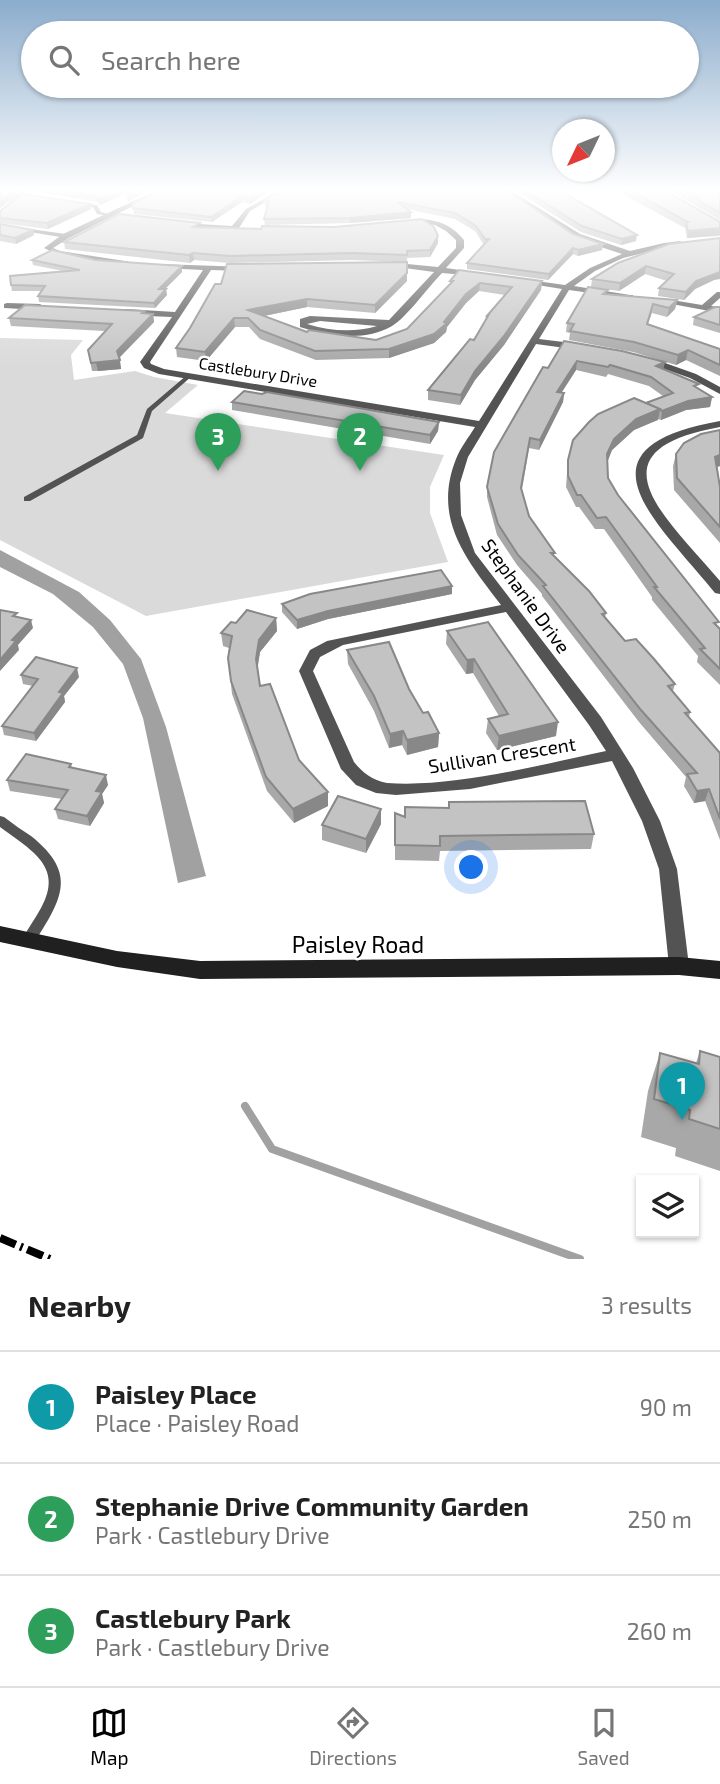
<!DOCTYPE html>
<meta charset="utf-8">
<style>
:root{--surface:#fff;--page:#f6f6f6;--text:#222;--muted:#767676;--line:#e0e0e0;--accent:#000}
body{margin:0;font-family:"Exo 2",sans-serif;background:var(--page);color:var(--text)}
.controls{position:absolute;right:21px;bottom:21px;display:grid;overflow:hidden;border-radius:0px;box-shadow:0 2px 5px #0004}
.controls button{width:63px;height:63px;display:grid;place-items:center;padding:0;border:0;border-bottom:2px solid var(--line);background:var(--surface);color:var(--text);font:35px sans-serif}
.compass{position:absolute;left:552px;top:119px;width:63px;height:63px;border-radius:50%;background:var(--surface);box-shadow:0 2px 5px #0004;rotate:227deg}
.you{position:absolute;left:472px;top:868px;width:24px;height:24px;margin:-18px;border:5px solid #fff;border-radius:50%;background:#1a73e8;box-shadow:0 0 0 10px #1a73e833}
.badge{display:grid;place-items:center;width:46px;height:46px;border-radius:50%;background:var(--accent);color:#fff;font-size:23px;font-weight:700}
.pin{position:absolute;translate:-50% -58px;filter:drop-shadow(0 2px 4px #0008)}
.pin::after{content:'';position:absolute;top:37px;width:24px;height:21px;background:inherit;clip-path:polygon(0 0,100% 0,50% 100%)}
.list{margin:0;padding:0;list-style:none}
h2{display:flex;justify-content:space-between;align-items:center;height:91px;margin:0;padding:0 28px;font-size:30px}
h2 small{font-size:23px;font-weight:400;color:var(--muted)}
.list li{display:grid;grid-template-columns:46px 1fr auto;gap:21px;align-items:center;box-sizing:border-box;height:112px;padding:0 28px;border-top:2px solid var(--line)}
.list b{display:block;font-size:26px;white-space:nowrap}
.list p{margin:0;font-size:23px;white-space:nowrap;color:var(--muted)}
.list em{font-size:23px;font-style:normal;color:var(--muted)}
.icon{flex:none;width:38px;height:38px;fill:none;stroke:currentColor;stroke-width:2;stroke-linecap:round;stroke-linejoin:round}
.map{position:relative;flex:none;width:720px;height:1259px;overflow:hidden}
.search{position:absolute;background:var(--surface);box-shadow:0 2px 5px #0004;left:21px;right:21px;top:21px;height:77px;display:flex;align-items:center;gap:18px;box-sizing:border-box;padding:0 24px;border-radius:38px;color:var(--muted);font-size:26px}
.sheet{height:427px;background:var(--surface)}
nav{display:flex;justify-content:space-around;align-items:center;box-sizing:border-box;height:98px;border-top:2px solid var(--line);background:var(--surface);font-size:19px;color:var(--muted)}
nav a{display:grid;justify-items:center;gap:4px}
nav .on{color:var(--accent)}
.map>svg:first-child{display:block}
.green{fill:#dadada}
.water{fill:#a1a1a1}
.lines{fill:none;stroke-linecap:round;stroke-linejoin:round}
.stream{stroke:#a1a1a1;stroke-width:8}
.lane{fill:#535353;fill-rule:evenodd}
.street{fill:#535353;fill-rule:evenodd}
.secondary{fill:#202020;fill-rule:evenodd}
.rail{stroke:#000;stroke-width:8;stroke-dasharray:17 5 2.5 5;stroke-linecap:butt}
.wall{fill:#a8a8a8}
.shaded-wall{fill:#888}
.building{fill:#c3c3c3;stroke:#888;stroke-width:2}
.labels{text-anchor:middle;stroke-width:5;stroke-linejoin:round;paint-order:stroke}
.far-street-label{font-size:16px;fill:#000;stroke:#fff}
.street-label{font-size:19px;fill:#000;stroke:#fff}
.near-street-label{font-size:23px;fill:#000;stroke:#fff}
</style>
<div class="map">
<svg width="720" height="1259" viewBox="0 0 720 1259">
<rect width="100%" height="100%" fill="#fff"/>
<!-- green -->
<path class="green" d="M0,338L83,340L71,355L74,380L135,371L154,377L198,385L165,413L444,455L430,487V513L448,562L146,616L0,540Z"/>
<!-- water -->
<path class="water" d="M0,550L79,592L110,620L141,659L166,727L206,876L178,883L143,718L123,664L93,627L53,594L0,567Z"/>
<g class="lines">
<!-- stream -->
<path class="stream" d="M245,1106L272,1149L580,1259"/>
<!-- lane -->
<g class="lane">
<path d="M23,190H28L0,214V211Z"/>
<path d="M78,203L97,205L101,212L112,215L110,216L97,214L93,207L78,205Z"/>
<path d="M0,225L66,234L69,236L66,238L0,227Z"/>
<path d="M187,375L192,376L152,411L143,438L30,501H24V497L137,435L147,409Z"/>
<path d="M0,816L4,817C13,824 22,830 31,836C80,875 60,901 33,945L28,947L23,945L21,941C27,930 35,919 41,908C65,866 29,849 0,827Z"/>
</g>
<!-- street -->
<g class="street">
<path d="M157,190H165L69,238L53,248L60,251L125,261H128V265L58,255L44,248L63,234Z"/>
<path d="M279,190H287L250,211L237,231L181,227L177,225L181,223L232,226L246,209Z"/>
<path d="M502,190H510L580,234L630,251L664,243L680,241L684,243L623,258L595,271L574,286L630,295H633V299L569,290L539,339L580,344L585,347L580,350L536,344L468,457L460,483L461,515L475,553L601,717L633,768L660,821L677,869L689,966L686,972L679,975L672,972L669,966L659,869L642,821L612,761L470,789L396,795L376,793L356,785L341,769L299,671L310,650L327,641L501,605C467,560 432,520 456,459C460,448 469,437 475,427L159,374L144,368L140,362L172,317L126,315L122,312L126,309L175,312L203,270L163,268H160V264L247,267V271H244L211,270L150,362L151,364L164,369L479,421L562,289L525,283H522V279L565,285L590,268L622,254L574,238ZM506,612L589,725L606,751C540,765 453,788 387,783C372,780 363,773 354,762L313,671L320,657L343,645Z"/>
<path d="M416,219C436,219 451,224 464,240V248L446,268L474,272L478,274L477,276L442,273C429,286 407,317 392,326C365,342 328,336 300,327V319L310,316L389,320L434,272L390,266H387V262L438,267L456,248V240L446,231L435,225L404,222ZM320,321L377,326C354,333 330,331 307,324Z"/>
<path d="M717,292H720V298L711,306L720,307V313L656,301L660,298L702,305Z"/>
<path d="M7,303L40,304L44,307L40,310L4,308V304Z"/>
<path d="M645,358H651L696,374L720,387V394L690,378L645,362Z"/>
<path d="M720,421V427C584,451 669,520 720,581V594L715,593C658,522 567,448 720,421Z"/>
</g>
<!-- secondary -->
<path class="secondary" d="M0,926L117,951L200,961L679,957L720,961V979L679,975L200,979L117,967L0,942Z"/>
<!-- rail -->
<path class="rail" d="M0,1238L50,1259"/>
</g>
<!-- wall -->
<g class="wall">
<path d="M27,190H151L128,201L125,194L100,205L97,202Z"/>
<path d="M378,190L573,234L603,244L602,250L578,256L573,254L548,280L467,269V263L484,245L475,231L455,219L407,209L411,212V218L350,223L265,225L264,219L268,206H265L264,200Z"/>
<path d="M515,190H559L636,241L621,245L581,232Z"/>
<path d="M615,190H664L720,222V236L687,238L685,228Z"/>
<path d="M669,190H720V220Z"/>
<path d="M270,191L250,204L242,202L212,222L134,214L132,204Z"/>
<path d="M90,204L91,209L48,229L0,223V211Z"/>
<path d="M0,224L33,230L34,235L16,244L0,241Z"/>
<path d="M200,227L438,236V243L430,257L407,258V262L352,260L230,263L194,260L190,263L65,249L64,242Z"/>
<path d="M720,238L714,280L695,289L684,300L658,296L659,288L667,281L645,274L619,291L591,287L592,279Z"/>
<path d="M32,260H95L182,266V272L165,289L167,295L155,308L39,302L38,296L41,291H12L11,285L63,271L33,265Z"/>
<path d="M407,281L375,313L307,307L264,316L307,332L376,340L407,329L450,284V281H542L541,290L504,345L475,380L460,405L428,400V390L474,340L485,321L486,317L505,295L479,291L466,303L447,327L446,332L434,343L389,358L316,360L260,339L249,327H235L206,361L177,357L176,348L190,328L215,284Z"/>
<path d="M607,294L677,300L675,309L667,317L652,313L648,324L720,349V376L686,360L676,365L633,352L569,340L570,333L566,332L567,323Z"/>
<path d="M720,307V333L693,325L694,317Z"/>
<path d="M145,311V314H153L154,322L119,358L121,369L98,371H92L88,350L105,331L11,326L9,318Z"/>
<path d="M564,341L663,369L712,397L710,407L686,410L661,420L658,419L634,430L612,450L608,460V478L618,495L720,629V685L697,662L698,656L652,600V597L604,529H595L579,507H576L566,487L568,460L646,403L663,396L649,386L608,374L606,377L576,370L562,392L564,393L563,402L539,450L529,448L522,489L529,516L555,557L606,613L605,618L625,641L675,684L673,691L690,712L689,717L720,753V840L705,801L694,803L684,786L686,777L639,722L542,596V594L517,565L497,535L487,497V487L548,368Z"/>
<path d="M232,402L439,422L438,431L430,444L232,410Z"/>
<path d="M720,430V466L716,467L720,487V543L674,490L673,466L676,454Z"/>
<path d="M452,594L328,619L297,629L282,612V604Z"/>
<path d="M276,618L277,631L260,652L257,668L260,686L299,760L328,806L294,823L267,791L232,694L228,658L229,648L223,646L221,633L236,623Z"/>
<path d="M447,631L556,736L497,750L486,733L488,719L499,716L473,673L466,674L446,644Z"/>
<path d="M347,650L409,689L423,713L439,733L438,747L407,755L402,745L389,748L374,711L348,664Z"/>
<path d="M21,675L79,677L64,696L65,702L36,741L4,735L2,726L33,686L23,684Z"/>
<path d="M71,764L72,768L108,785L102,794L104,803L90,826L58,819L55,809L62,799L10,791L7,780Z"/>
<path d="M449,802L594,834L591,849L440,851L439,861L395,860V813L405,816V807L448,808Z"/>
<path d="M381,809V824L366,853L322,840V825Z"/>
<path d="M700,1051L720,1057V1171L675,1156L676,1148L641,1137L648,1091L660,1053L696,1063Z"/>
</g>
<!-- shaded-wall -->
<g class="shaded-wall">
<path d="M16,190H24L0,208V202Z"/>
<path d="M121,190H124L125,194L100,205L99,200Z"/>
<path d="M139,190H151L128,201L127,195Z"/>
<path d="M262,190H274L270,191L250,204L249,198Z"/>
<path d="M241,197L242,202L212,222L211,217Z"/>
<path d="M90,204L91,209L48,229L47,223Z"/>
<path d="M411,212V218L350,223V218Z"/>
<path d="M720,228V235L687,238L688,231Z"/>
<path d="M33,230L34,235L16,244L15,238Z"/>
<path d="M637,235L636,241L621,245L622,239Z"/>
<path d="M438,236V243L430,257V250Z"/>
<path d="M603,244L602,250L578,256V250Z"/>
<path d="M573,248V254L548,280L549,274Z"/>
<path d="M193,253L194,260L190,263L189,255Z"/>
<path d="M182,266V272L160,294L159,289Z"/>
<path d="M646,266L645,274L619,291L620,283Z"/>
<path d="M720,272V279L714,280L695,289L684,300L686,292L696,281Z"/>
<path d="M407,273V281L375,313V305Z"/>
<path d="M542,281L541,290L504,345L475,380L460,405L461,395L475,371Z"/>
<path d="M480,283L479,291L466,303L447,327L446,332L434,343L389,358V349L444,322L466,294Z"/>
<path d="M166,289L167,295L155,308L154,303Z"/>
<path d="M307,299V307L249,319L248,310Z"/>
<path d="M677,300L675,309L667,317L669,308Z"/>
<path d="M153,314L154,322L118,359L117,351Z"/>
<path d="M234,318L235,327L206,361L205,352Z"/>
<path d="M688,350L686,360L676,365L678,355Z"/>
<path d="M120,360L121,369L98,371L96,363Z"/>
<path d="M577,361L576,370L556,401L557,392Z"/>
<path d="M665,362L663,371L656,366Z"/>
<path d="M564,393L563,402L539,450L540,440Z"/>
<path d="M712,397L710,407L686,410L661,420L662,411L688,401Z"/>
<path d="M660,409L658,420L634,430L612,450L606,465L607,454L614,439L636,419Z"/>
<path d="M439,422L438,431L430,444V435Z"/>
<path d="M720,455V466L712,469L715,457Z"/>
<path d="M452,586V594L328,619L297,629V620L328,611Z"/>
<path d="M276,618L277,631L260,652L257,672L256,659L259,640Z"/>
<path d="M31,620L33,628L18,645L19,650L0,671V660L12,640Z"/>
<path d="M474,659L473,673L466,674L467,660Z"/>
<path d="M77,668L79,677L64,696L65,702L36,741L34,733L59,692Z"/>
<path d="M558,722L556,736L497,750L499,736Z"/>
<path d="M403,731L402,745L389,748L390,734Z"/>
<path d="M439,733L438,747L407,755V740Z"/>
<path d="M106,775L108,785L102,794L104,803L90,826L87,816L96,791Z"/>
<path d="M709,789L705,801L694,803L697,791Z"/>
<path d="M328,792V806L294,823L293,809Z"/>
<path d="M381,809V824L366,853V839Z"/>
</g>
<!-- building -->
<g class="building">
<path d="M0,190H16L0,202Z"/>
<path d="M56,190H121L99,200L97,197Z"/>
<path d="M125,190H139L127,195Z"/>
<path d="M160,190H262L249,198L241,197L211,217L133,208L132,204Z"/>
<path d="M283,190H378L382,191L385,190H506L573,234L603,244L578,250L573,248L549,274L467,263L489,239H485L476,226L455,213L397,202L411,212L350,218L264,219L269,201L264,200Z"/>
<path d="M524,190H559L637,235L622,239L582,226Z"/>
<path d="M629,190H664L720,222V228L688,231L686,223L688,222Z"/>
<path d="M682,190H720V213Z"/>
<path d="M22,194L90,204L47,223L0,218V211Z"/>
<path d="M119,214L200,223L193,227L261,229L262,226L334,227L422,219L434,227L438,236L430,250L407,251V255L352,253L230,256L193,253L189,255L64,242Z"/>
<path d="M0,224L33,230L15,238L0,235Z"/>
<path d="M720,238V272L696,281L686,292L659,288L674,274L646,266L620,283L592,279L618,263L669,244Z"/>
<path d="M52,250L95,260L182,266L159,289H166L154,303L38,296L45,286L11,285L10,276L80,270L32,260Z"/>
<path d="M407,262V273L375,305L307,299L248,310L307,332L309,330L376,340L407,329L453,281H450L459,270L542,281L504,336L475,371L461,395L428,390L470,339L474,340L488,316L486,317L512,287L480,283L466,294L444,322L447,323L434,334L389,349L315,351L260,330L248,318H234L205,352L176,348L190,328L215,284H221L227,264Z"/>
<path d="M588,287L608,290L603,294L677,300L669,308L653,304L647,324L720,349V365L688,350L678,355L634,342L570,331L574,324L567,323Z"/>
<path d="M25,305L145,311L142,313L153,314L117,351L120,360L91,363L88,350L112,324L9,318Z"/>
<path d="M715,307H720V325L694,317Z"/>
<path d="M564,341L622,351L665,362L656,366L699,384L694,386L712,397L688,401L662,411L646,403L673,393L651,377L610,365L608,367L577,361L557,392L564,393L540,440L530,438L521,488L529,516L555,553H551L589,591L606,613L602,614L625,641L636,639L654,659L675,684L668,686L690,712L685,713L720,753V819L709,789L697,791L687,774L697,773L641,710L543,586L546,585L518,555L498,524L487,487L494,452L543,367L548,368Z"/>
<path d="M244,391L262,394L267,392L439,422L430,435L232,402Z"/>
<path d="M634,398L660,409L636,419L614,439L607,454L608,478L618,495L719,622L714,623L720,629V669L700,649L705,648L654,587H657L606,517L597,518L581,495H577L568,476V460L573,440L589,422L598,414Z"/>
<path d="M720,430V455L715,457L720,487V527L677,478L676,454L684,443L701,434Z"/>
<path d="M441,570L452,586L328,611L297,620L282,604L310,594Z"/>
<path d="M0,610L17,613L13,616L31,620L12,640L16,641L0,660Z"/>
<path d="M247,610L276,618L259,640L256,659L260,686L270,684L299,760L328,792L293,809L266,777L231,681L228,658L232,636L221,633L231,622L236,623Z"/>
<path d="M488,622L558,722L499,736L488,719L508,714L474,659L467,660L447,631Z"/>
<path d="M389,642L409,689L423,713L428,712L439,733L407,740L403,731L390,734L374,696L347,650Z"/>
<path d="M36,657L77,668L59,692L63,693L34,733L2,726L38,679L21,675Z"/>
<path d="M26,754L71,764L69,767L106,775L96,791L102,792L87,816L55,809L68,790L7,780Z"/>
<path d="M338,796L381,809L366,839L322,825Z"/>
<path d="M585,801L594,834L440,836V846L395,845V813L405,817V807L449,808V802Z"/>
<path d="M700,1051L720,1057V1129L689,1119L690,1110L654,1099L660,1053L699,1064Z"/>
</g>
<!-- sky -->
<linearGradient id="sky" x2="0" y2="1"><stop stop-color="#8baccc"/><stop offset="0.52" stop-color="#fff"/><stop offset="1" stop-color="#fff" stop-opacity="0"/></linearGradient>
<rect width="720" height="366" fill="url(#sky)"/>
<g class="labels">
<!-- far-street labels -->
<g class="far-street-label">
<text transform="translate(258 372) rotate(9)" y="6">Castlebury Drive</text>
</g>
<!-- street labels -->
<g class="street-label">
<text transform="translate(526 596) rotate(54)" y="7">Stephanie Drive</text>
<text transform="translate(502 755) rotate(-9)" y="7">Sullivan Crescent</text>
</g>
<!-- near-street labels -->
<g class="near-street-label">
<text x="358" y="953">Paisley Road</text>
</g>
</g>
</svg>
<div class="controls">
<button><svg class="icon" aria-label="layers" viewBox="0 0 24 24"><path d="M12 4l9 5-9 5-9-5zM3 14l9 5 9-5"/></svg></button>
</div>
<svg class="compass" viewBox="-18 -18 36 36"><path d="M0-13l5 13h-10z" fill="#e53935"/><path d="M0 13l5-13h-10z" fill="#767676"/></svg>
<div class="you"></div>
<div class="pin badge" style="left:682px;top:1120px;background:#0f9aa8">1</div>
<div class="pin badge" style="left:360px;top:471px;background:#2e9e5b">2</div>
<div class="pin badge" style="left:218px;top:471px;background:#2e9e5b">3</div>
<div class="search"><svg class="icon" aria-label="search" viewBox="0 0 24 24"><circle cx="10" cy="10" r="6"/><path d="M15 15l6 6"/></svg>Search here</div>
</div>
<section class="sheet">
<h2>Nearby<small>3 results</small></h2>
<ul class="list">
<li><span class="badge" style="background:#0f9aa8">1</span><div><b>Paisley Place</b><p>Place · Paisley Road</p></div><em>90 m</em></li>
<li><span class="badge" style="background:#2e9e5b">2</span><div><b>Stephanie Drive Community Garden</b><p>Park · Castlebury Drive</p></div><em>250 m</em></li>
<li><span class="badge" style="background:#2e9e5b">3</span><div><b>Castlebury Park</b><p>Park · Castlebury Drive</p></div><em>260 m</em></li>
</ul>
</section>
<nav>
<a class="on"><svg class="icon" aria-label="map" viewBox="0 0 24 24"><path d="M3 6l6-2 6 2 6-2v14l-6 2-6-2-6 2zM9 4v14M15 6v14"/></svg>Map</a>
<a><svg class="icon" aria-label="directions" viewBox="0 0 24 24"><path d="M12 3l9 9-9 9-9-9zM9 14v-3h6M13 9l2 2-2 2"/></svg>Directions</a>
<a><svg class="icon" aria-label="saved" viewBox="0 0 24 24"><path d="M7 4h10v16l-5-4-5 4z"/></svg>Saved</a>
</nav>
